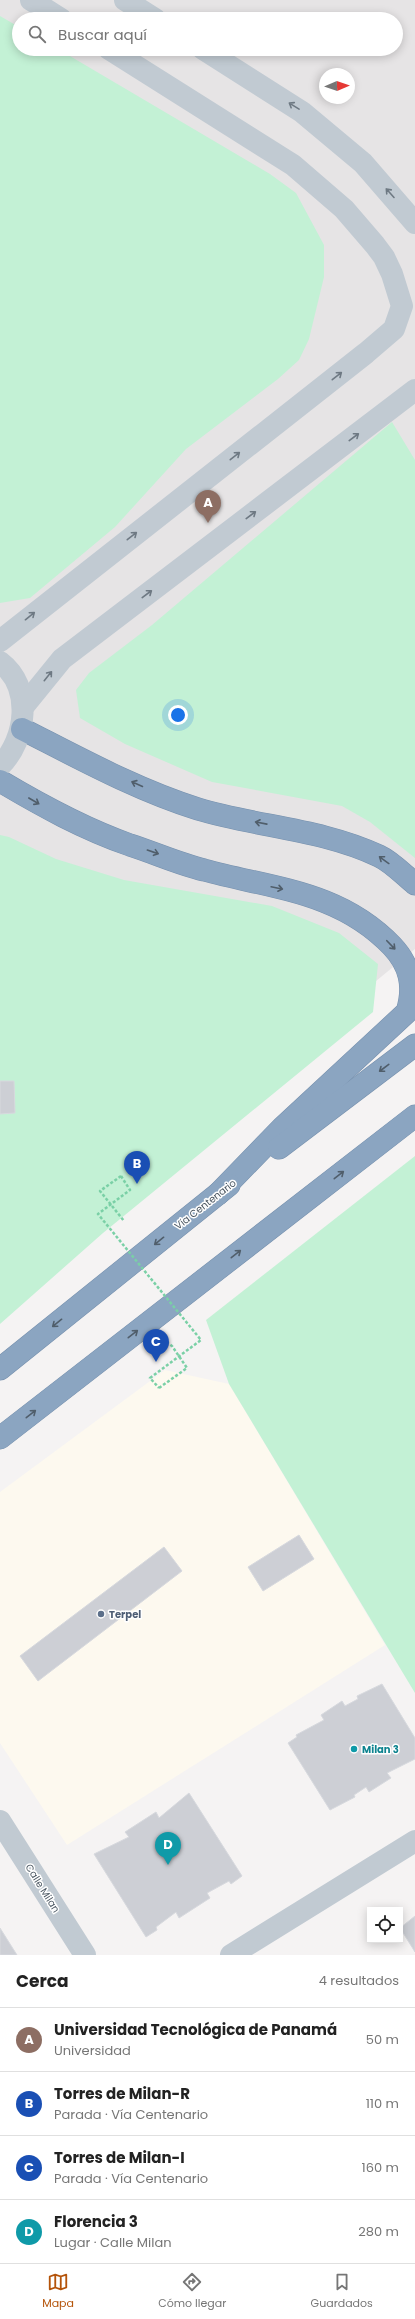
<!DOCTYPE html>
<html lang="es">
<meta charset="utf-8">
<style>
:root{--surface:#fff;--page:#f6f6f6;--text:#222;--muted:#767676;--line:#e0e0e0;--accent:#b45309}
body{margin:0;font-family:Poppins,sans-serif;background:var(--page);color:var(--text)}
.controls{position:absolute;right:12px;bottom:12px;display:grid;overflow:hidden;border-radius:0px;box-shadow:0 2px 10px #0003}
.controls button{width:36px;height:36px;display:grid;place-items:center;padding:0;border:0;border-bottom:1px solid var(--line);background:var(--surface);color:var(--text);font:20px sans-serif}
.compass{position:absolute;left:319px;top:68px;width:36px;height:36px;border-radius:50%;background:var(--surface);box-shadow:0 2px 10px #0003;rotate:88deg}
.you{position:absolute;left:178px;top:715px;width:14px;height:14px;margin:-10px;border:3px solid #fff;border-radius:50%;background:#1a73e8;box-shadow:0 0 0 6px #1a73e833}
.badge{display:grid;place-items:center;width:26px;height:26px;border-radius:50%;background:var(--accent);color:#fff;font-size:13px;font-weight:700}
.pin{position:absolute;translate:-50% -33px;filter:drop-shadow(0 1px 2px #0008)}
.pin::after{content:'';position:absolute;top:21px;width:14px;height:12px;background:inherit;clip-path:polygon(0 0,100% 0,50% 100%)}
.list{margin:0;padding:0;list-style:none}
h2{display:flex;justify-content:space-between;align-items:center;height:52px;margin:0;padding:0 16px;font-size:17px}
h2 small{font-size:13px;font-weight:400;color:var(--muted)}
.list li{display:grid;grid-template-columns:26px 1fr auto;gap:12px;align-items:center;box-sizing:border-box;height:64px;padding:0 16px;border-top:1px solid var(--line)}
.list b{display:block;font-size:15px;white-space:nowrap}
.list p{margin:0;font-size:13px;white-space:nowrap;color:var(--muted)}
.list em{font-size:13px;font-style:normal;color:var(--muted)}
.icon{flex:none;width:22px;height:22px;fill:none;stroke:currentColor;stroke-width:2;stroke-linecap:round;stroke-linejoin:round}
.map{position:relative;flex:none;width:415px;height:1955px;overflow:hidden}
.search{position:absolute;background:var(--surface);box-shadow:0 2px 10px #0003;left:12px;right:12px;top:12px;height:44px;display:flex;align-items:center;gap:10px;box-sizing:border-box;padding:0 14px;border-radius:22px;color:var(--muted);font-size:15px}
.sheet{height:308px;background:var(--surface)}
nav{display:flex;justify-content:space-around;align-items:center;box-sizing:border-box;height:56px;border-top:1px solid var(--line);background:var(--surface);font-size:11px;color:var(--muted)}
nav a{display:grid;justify-items:center;gap:2px}
nav .on{color:var(--accent)}
.map>svg:first-child{display:block}
.commercial{fill:#fdf9ef}
.education{fill:#e6e4e5;fill-rule:evenodd}
.green{fill:#c3f1d5}
.building{fill:#cdcfd5;stroke:#d7d9de}
.lines{fill:none;stroke-linecap:round;stroke-linejoin:round}
.highway-casing{stroke:#7690ad;stroke-width:23}
.path{stroke:#7ad0a6;stroke-width:2.5;stroke-dasharray:3 2;stroke-linecap:butt}
.minor{stroke:#c1cad2;stroke-width:22}
.highway{stroke:#8ba5c1;stroke-width:22}
.path-bridge{stroke:#7ad0a6;stroke-width:2.5;stroke-dasharray:3 2;stroke-linecap:butt}
.oneway{stroke:#6e7983}
.oneway2{stroke:#505e6b}
.service-dot{fill:#5c6f8a;stroke:#fff;stroke-width:1.5}
.culture-dot{fill:#0f9aa8;stroke:#fff;stroke-width:1.5}
.labels{text-anchor:middle;stroke-width:3;stroke-linejoin:round;paint-order:stroke}
.street-label{font-size:10px;fill:#4a5661;stroke:#fff}
.service-label{font-size:10px;font-weight:bold;fill:#4e5e75;stroke:#fff;text-anchor:start}
.culture-label{font-size:10px;font-weight:bold;fill:#0d838f;stroke:#fff;text-anchor:start}
</style>
<div class="map">
<svg width="415" height="1955" viewBox="0 0 415 1955">
<rect width="100%" height="100%" fill="#f5f3f3"/>
<!-- commercial -->
<path class="commercial" d="M165,1370L229,1384L385,1645L67,1845L0,1743V1492Z"/>
<!-- education -->
<path class="education" d="M0,0H415V949L0,1290ZM19,19H396V49H19ZM325,74H349V98H325Z"/>
<!-- green -->
<g class="green">
<path d="M0,16L19,27V49H58L270,174L296,193L324,245V277L309,339L299,360L278,379L186,449L115,527L30,598L0,603Z"/>
<path d="M392,422L415,460V858L370,822L342,806L212,782L125,744L80,718L76,690L89,673L152,625Z"/>
<path d="M0,835L9,837L56,859L124,880L272,906L339,933L378,964L373,1012L103,1233L0,1324Z"/>
<path d="M415,1156V1693L229,1384L206,1320Z"/>
</g>
<!-- building -->
<g class="building">
<path d="M0,1081H14L15,1113L0,1114Z"/>
<path d="M299,1535L314,1559L263,1591L248,1567Z"/>
<path d="M164,1547L182,1571L38,1681L20,1656Z"/>
<path d="M382,1684L415,1738V1759L387,1773L391,1778L369,1792L366,1787L354,1795L355,1797L330,1810L288,1743L297,1737L296,1735L324,1720L321,1715L342,1701L345,1706L358,1699L357,1696Z"/>
<path d="M189,1793L242,1876L231,1884L229,1881L207,1893L210,1898L179,1918L176,1912L156,1927L157,1930L146,1937L94,1854L129,1837L125,1832L156,1812L159,1818Z"/>
<path d="M415,1916V1952L400,1928Z"/>
<path d="M0,1928L17,1955H0Z"/>
</g>
<g class="lines">
<!-- highway casing -->
<g class="highway-casing">
<g id="highway">
<path d="M22,729C79,758 137,790 198,809C258,827 322,829 379,856C392,862 404,875 415,884"/>
<path d="M0,781C42,806 84,829 130,845C155,853 179,864 204,870C274,889 339,891 392,946C410,965 415,986 407,1012L282,1128L218,1194"/>
<path d="M279,1148L415,1045"/>
<path d="M0,1369L229,1185"/>
<path d="M0,1438L415,1116"/>
</g>
</g>
<!-- path -->
<g class="path">
<path d="M121,1176L100,1191L124,1221"/>
<path d="M159,1388L187,1368L172,1346L166,1342"/>
</g>
<!-- minor -->
<g class="minor">
<path d="M31,0L61,19"/>
<path d="M125,0L155,19"/>
<path d="M203,49L302,112L363,163L415,223"/>
<path d="M0,641L366,353L394,329L402,306L392,274L384,257L375,245L344,209L293,165L109,49"/>
<path d="M0,662C33,687 27,739 0,766"/>
<path d="M23,707L62,659L415,390"/>
<path d="M0,1821L85,1955"/>
<path d="M231,1955L415,1841"/>
</g>
<!-- highway -->
<use href="#highway" class="highway"/>
<!-- path-bridge -->
<path class="path-bridge" d="M121,1176L130,1190L98,1214L201,1340L150,1378L159,1388"/>
</g>
<!-- one-way arrows -->
<defs><path id="oneway-shaft" d="M-6 0H5M1.5-3L5.5 0L1.5 3" fill="none" stroke-width="1.6" stroke-linecap="round" stroke-linejoin="round"/></defs>
<g class="oneway">
<use href="#oneway-shaft" transform="translate(294 106) rotate(-148)"/>
<use href="#oneway-shaft" transform="translate(390 193) rotate(-132)"/>
<use href="#oneway-shaft" transform="translate(337 376) rotate(-38)"/>
<use href="#oneway-shaft" transform="translate(354 437) rotate(-37)"/>
<use href="#oneway-shaft" transform="translate(235 456) rotate(-38)"/>
<use href="#oneway-shaft" transform="translate(251 515) rotate(-37)"/>
<use href="#oneway-shaft" transform="translate(132 536) rotate(-38)"/>
<use href="#oneway-shaft" transform="translate(147 594) rotate(-37)"/>
<use href="#oneway-shaft" transform="translate(30 616) rotate(-39)"/>
<use href="#oneway-shaft" transform="translate(48 676) rotate(-51)"/>
</g>
<g class="oneway2">
<use href="#oneway-shaft" transform="translate(137 784) rotate(-156)"/>
<use href="#oneway-shaft" transform="translate(34 801) rotate(30)"/>
<use href="#oneway-shaft" transform="translate(261 823) rotate(-169)"/>
<use href="#oneway-shaft" transform="translate(153 852) rotate(19)"/>
<use href="#oneway-shaft" transform="translate(384 860) rotate(-144)"/>
<use href="#oneway-shaft" transform="translate(277 888) rotate(12)"/>
<use href="#oneway-shaft" transform="translate(391 945) rotate(46)"/>
<use href="#oneway-shaft" transform="translate(384 1068) rotate(143)"/>
<use href="#oneway-shaft" transform="translate(339 1175) rotate(-38)"/>
<use href="#oneway-shaft" transform="translate(159 1241) rotate(141)"/>
<use href="#oneway-shaft" transform="translate(236 1254) rotate(-38)"/>
<use href="#oneway-shaft" transform="translate(57 1323) rotate(141)"/>
<use href="#oneway-shaft" transform="translate(133 1334) rotate(-38)"/>
<use href="#oneway-shaft" transform="translate(31 1414) rotate(-38)"/>
</g>
<!-- markers -->
<circle class="service-dot" cx="101" cy="1614" r="4"/>
<circle class="culture-dot" cx="354" cy="1749" r="4"/>
<g class="labels">
<!-- street labels -->
<g class="street-label">
<text transform="translate(205 1204) rotate(-38)" y="4">Vía Centenario</text>
<text transform="translate(43 1888) rotate(58)" y="4">Calle Milan</text>
</g>
<!-- service labels -->
<g class="service-label">
<text x="109" y="1618">Terpel</text>
</g>
<!-- culture labels -->
<g class="culture-label">
<text x="362" y="1753">Milan 3</text>
</g>
</g>
</svg>
<div class="controls">
<button><svg class="icon" aria-label="locate" viewBox="0 0 24 24"><circle cx="12" cy="12" r="6"/><path d="M12 2v4M12 18v4M2 12h4M18 12h4"/></svg></button>
</div>
<svg class="compass" viewBox="-18 -18 36 36"><path d="M0-13l5 13h-10z" fill="#e53935"/><path d="M0 13l5-13h-10z" fill="#767676"/></svg>
<div class="you"></div>
<div class="pin badge" style="left:208px;top:523px;background:#8d6e63">A</div>
<div class="pin badge" style="left:137px;top:1184px;background:#1a4fb4">B</div>
<div class="pin badge" style="left:156px;top:1362px;background:#1a4fb4">C</div>
<div class="pin badge" style="left:168px;top:1865px;background:#0f9aa8">D</div>
<div class="search"><svg class="icon" aria-label="search" viewBox="0 0 24 24"><circle cx="10" cy="10" r="6"/><path d="M15 15l6 6"/></svg>Buscar aquí</div>
</div>
<section class="sheet">
<h2>Cerca<small>4 resultados</small></h2>
<ul class="list">
<li><span class="badge" style="background:#8d6e63">A</span><div><b>Universidad Tecnológica de Panamá</b><p>Universidad</p></div><em>50 m</em></li>
<li><span class="badge" style="background:#1a4fb4">B</span><div><b>Torres de Milan-R</b><p>Parada · Vía Centenario</p></div><em>110 m</em></li>
<li><span class="badge" style="background:#1a4fb4">C</span><div><b>Torres de Milan-I</b><p>Parada · Vía Centenario</p></div><em>160 m</em></li>
<li><span class="badge" style="background:#0f9aa8">D</span><div><b>Florencia 3</b><p>Lugar · Calle Milan</p></div><em>280 m</em></li>
</ul>
</section>
<nav>
<a class="on"><svg class="icon" aria-label="map" viewBox="0 0 24 24"><path d="M3 6l6-2 6 2 6-2v14l-6 2-6-2-6 2zM9 4v14M15 6v14"/></svg>Mapa</a>
<a><svg class="icon" aria-label="directions" viewBox="0 0 24 24"><path d="M12 3l9 9-9 9-9-9zM9 14v-3h6M13 9l2 2-2 2"/></svg>Cómo llegar</a>
<a><svg class="icon" aria-label="saved" viewBox="0 0 24 24"><path d="M7 4h10v16l-5-4-5 4z"/></svg>Guardados</a>
</nav>
